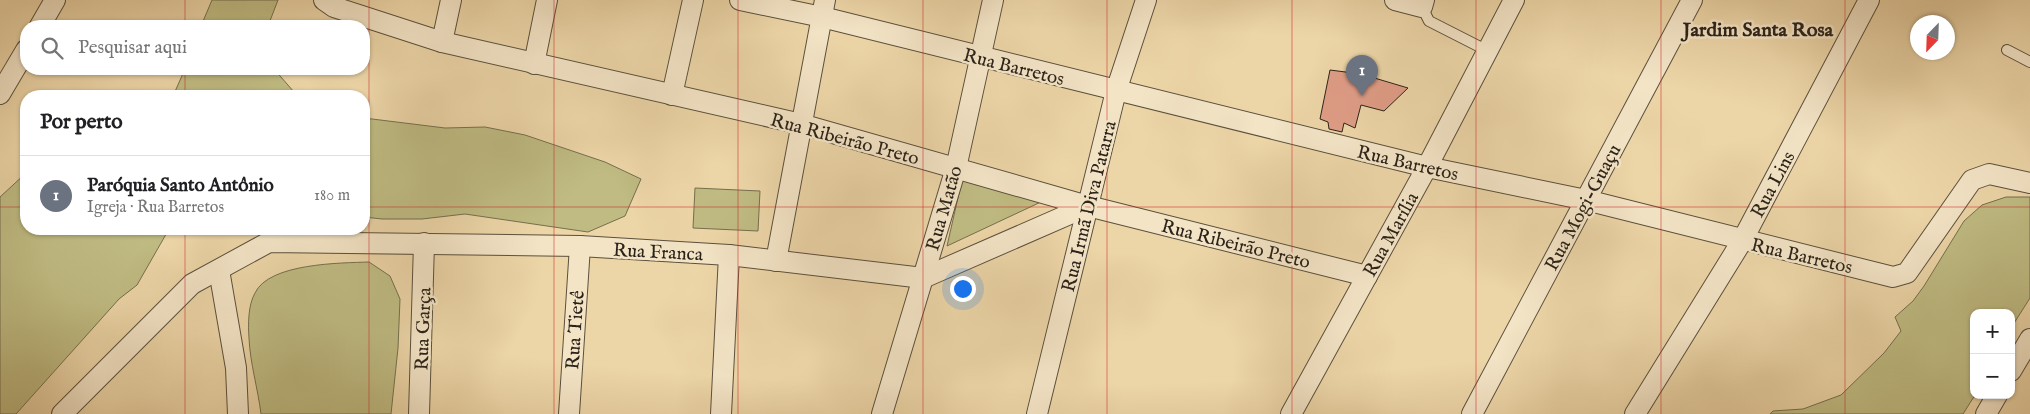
<!DOCTYPE html>
<html lang="pt">
<meta charset="utf-8">
<style>
:root{--surface:#fff;--page:#f6f6f6;--text:#202124;--muted:#757577;--line:#e0e0e0;--accent:#8f2418}
body{margin:0;font-family:"IM FELL English",serif;background:var(--page);color:var(--text)}
.controls{position:absolute;right:15px;bottom:15px;display:grid;overflow:hidden;border-radius:10px;box-shadow:0 1px 4px #0004}
.controls button{width:45px;height:45px;display:grid;place-items:center;padding:0;border:0;border-bottom:1px solid var(--line);background:var(--surface);color:var(--text);font:25px sans-serif}
.compass{position:absolute;left:1910px;top:15px;width:45px;height:45px;border-radius:50%;background:var(--surface);box-shadow:0 1px 4px #0004;rotate:203deg}
.you{position:absolute;left:962px;top:288px;width:18px;height:18px;margin:-12px;border:4px solid #fff;border-radius:50%;background:#1a73e8;box-shadow:0 0 0 8px #1a73e833}
.badge{display:grid;place-items:center;width:32px;height:32px;border-radius:50%;background:var(--accent);color:#fff;font-size:16px;font-weight:700}
.pin{position:absolute;translate:-50% -41px;filter:drop-shadow(0 1px 2px #0008)}
.pin::after{content:'';position:absolute;top:26px;width:18px;height:15px;background:inherit;clip-path:polygon(0 0,100% 0,50% 100%)}
.list{margin:0;padding:0;list-style:none}
h2{display:flex;justify-content:space-between;align-items:center;height:65px;margin:0;padding:0 20px;font-size:21px}
h2 small{font-size:16px;font-weight:400;color:var(--muted)}
.list li{display:grid;grid-template-columns:32px 1fr auto;gap:15px;align-items:center;box-sizing:border-box;height:80px;padding:0 20px;border-top:1px solid var(--line)}
.list b{display:block;font-size:19px;white-space:nowrap}
.list p{margin:0;font-size:16px;white-space:nowrap;color:var(--muted)}
.list em{font-size:16px;font-style:normal;color:var(--muted)}
.icon{flex:none;width:28px;height:28px;fill:none;stroke:currentColor;stroke-width:2;stroke-linecap:round;stroke-linejoin:round}
.map{position:relative;flex:none;width:2030px;height:414px;overflow:hidden}
.search{position:absolute;background:var(--surface);box-shadow:0 1px 4px #0004;left:20px;top:20px;width:350px;height:55px;display:flex;align-items:center;gap:12px;box-sizing:border-box;padding:0 18px;border-radius:20px;color:var(--muted);font-size:19px}
.panel{position:absolute;background:var(--surface);box-shadow:0 1px 4px #0004;left:20px;top:90px;width:350px;height:145px;border-radius:20px}
.map>svg:first-child{display:block}
.green{fill:#bfbb82;stroke:#756f4e}
.building{fill:#e09d87;stroke:#2b231a}
.lines{fill:none;stroke-linecap:round;stroke-linejoin:round}
.service-casing{stroke:#5b503d;stroke-width:12}
.minor-casing{stroke:#5b503d;stroke-width:22}
.service{stroke:#f3e4c6;stroke-width:10}
.minor{stroke:#f3e4c6;stroke-width:20}
.grid{fill:none;stroke:#d62828;stroke-width:1;stroke-opacity:0.55}
.labels{text-anchor:middle;stroke-width:5;stroke-linejoin:round;paint-order:stroke}
.street-label{font-size:19px;fill:#2b231a;stroke:#f3e4c6}
.neighbourhood-label{font-size:20px;font-weight:bold;fill:#2b231a;stroke:#f3e4c6}
</style>
<div class="map">
<svg width="2030" height="414" viewBox="0 0 2030 414">
<rect width="100%" height="100%" fill="#ecd5a7"/>
<filter id="stains"><feTurbulence type="fractalNoise" baseFrequency=".004" numOctaves="4"/><feColorMatrix values="0 0 0 0 .2 0 0 0 0 .09 0 0 0 0 .02 0 0 0 .5 -.17"/></filter>
<radialGradient id="worn" r=".72"><stop offset=".6" stop-color="#630" stop-opacity="0"/><stop offset="1" stop-color="#630" stop-opacity=".3"/></radialGradient>
<!-- green -->
<g class="green">
<path d="M212,0H278L268,26H201Z"/>
<path d="M185,69H274L294,92L304,96H173Z"/>
<path d="M364,118L445,128L485,127L525,135L605,162L641,179L625,216L588,232L465,214L422,219H382L364,217Z"/>
<path d="M26,173V229H169L137,285L119,299L16,414H0V197Z"/>
<path d="M962,180L1043,201L947,246Z"/>
<path d="M695,188L760,191L758,231L693,228Z"/>
<path d="M2006,197H2030V298L2011,328V313H1974L1975,395L1963,414H1770L1773,411L1803,409L1841,395L1884,353L1901,331L1895,317L1913,301L1924,286L1964,221L1982,205Z"/>
<path d="M369,262L390,276L400,299L398,348L391,414H261C258,389 250,363 249,338C248,325 248,305 255,293C269,263 341,263 369,262Z"/>
</g>
<!-- building -->
<path class="building" d="M1330,70L1361,74L1408,88L1384,111L1361,105L1355,128L1344,123L1342,132L1329,129L1328,122L1320,119Z"/>
<g class="lines">
<!-- service casing -->
<g class="service-casing">
<g id="service">
<path d="M1422,7L1429,21L1486,50"/>
<path d="M2007,50L2030,62"/>
</g>
</g>
<!-- minor casing -->
<g class="minor-casing">
<g id="minor">
<path d="M324,0L334,7L442,42L801,124L1088,206L1367,276"/>
<path d="M740,0L822,17L1427,167L1586,200L1893,277L1907,273L1972,180L1989,174L2030,183"/>
<path d="M1395,0L1422,7L1424,0"/>
<path d="M40,26L55,0"/>
<path d="M442,42L451,0"/>
<path d="M534,64L547,0"/>
<path d="M0,94L26,50"/>
<path d="M672,95L693,0"/>
<path d="M776,261L825,0"/>
<path d="M219,270L236,368L238,414"/>
<path d="M2011,371L2030,339"/>
<path d="M62,414L192,284L269,242L580,246L729,255L923,278L1088,206"/>
<path d="M419,414L424,243"/>
<path d="M569,414L580,246"/>
<path d="M721,414L729,255"/>
<path d="M882,414L956,168L993,0"/>
<path d="M1037,414L1116,91L1146,0"/>
<path d="M1291,414L1427,167L1514,0"/>
<path d="M1472,414L1692,0"/>
<path d="M1635,414L1742,241L1869,0"/>
<path d="M1986,414L1997,395"/>
</g>
</g>
<!-- service -->
<use href="#service" class="service"/>
<!-- minor -->
<use href="#minor" class="minor"/>
</g>
<!-- grid -->
<path class="grid" d="M185,0V26M369,0V414M554,0V414M738,0V414M923,0V414M1107,0V414M1292,0V414M1476,0V414M1661,0V414M1845,0V414M185,69V96M0,207H26M364,207H2030M185,229V414"/>
<g class="labels">
<!-- street labels -->
<g class="street-label">
<text transform="translate(1014 66) rotate(14)" y="7">Rua Barretos</text>
<text transform="translate(845 138) rotate(15)" y="7">Rua Ribeirão Preto</text>
<text transform="translate(1408 162) rotate(13)" y="7">Rua Barretos</text>
<text transform="translate(1772 184) rotate(-62)" y="7">Rua Lins</text>
<text transform="translate(1088 206) rotate(-76)" y="7">Rua Irmã Diva Patarra</text>
<text transform="translate(1582 207) rotate(-62)" y="7">Rua Mogi-Guaçu</text>
<text transform="translate(943 208) rotate(-74)" y="7">Rua Matão</text>
<text transform="translate(1390 234) rotate(-61)" y="7">Rua Marília</text>
<text transform="translate(1236 243) rotate(14)" y="7">Rua Ribeirão Preto</text>
<text transform="translate(658 251) rotate(3)" y="7">Rua Franca</text>
<text transform="translate(1802 255) rotate(13)" y="7">Rua Barretos</text>
<text transform="translate(422 329) rotate(-88)" y="7">Rua Garça</text>
<text transform="translate(574 330) rotate(-86)" y="7">Rua Tietê</text>
</g>
<!-- neighbourhood labels -->
<g class="neighbourhood-label">
<text x="1758" y="36">Jardim Santa Rosa</text>
</g>
</g>
<rect width="100%" height="100%" filter="url(#stains)"/>
<rect width="100%" height="100%" fill="url(#worn)"/>
</svg>
<div class="controls">
<button>+</button>
<button>−</button>
</div>
<svg class="compass" viewBox="-18 -18 36 36"><path d="M0-13l5 13h-10z" fill="#e53935"/><path d="M0 13l5-13h-10z" fill="#757577"/></svg>
<div class="you"></div>
<div class="pin badge" style="left:1362px;top:96px;background:#6b7280">1</div>
<div class="search"><svg class="icon" aria-label="search" viewBox="0 0 24 24"><circle cx="10" cy="10" r="6"/><path d="M15 15l6 6"/></svg>Pesquisar aqui</div>
<section class="panel">
<h2>Por perto<small></small></h2>
<ul class="list">
<li><span class="badge" style="background:#6b7280">1</span><div><b>Paróquia Santo Antônio</b><p>Igreja · Rua Barretos</p></div><em>180 m</em></li>
</ul>
</section>
</div>
